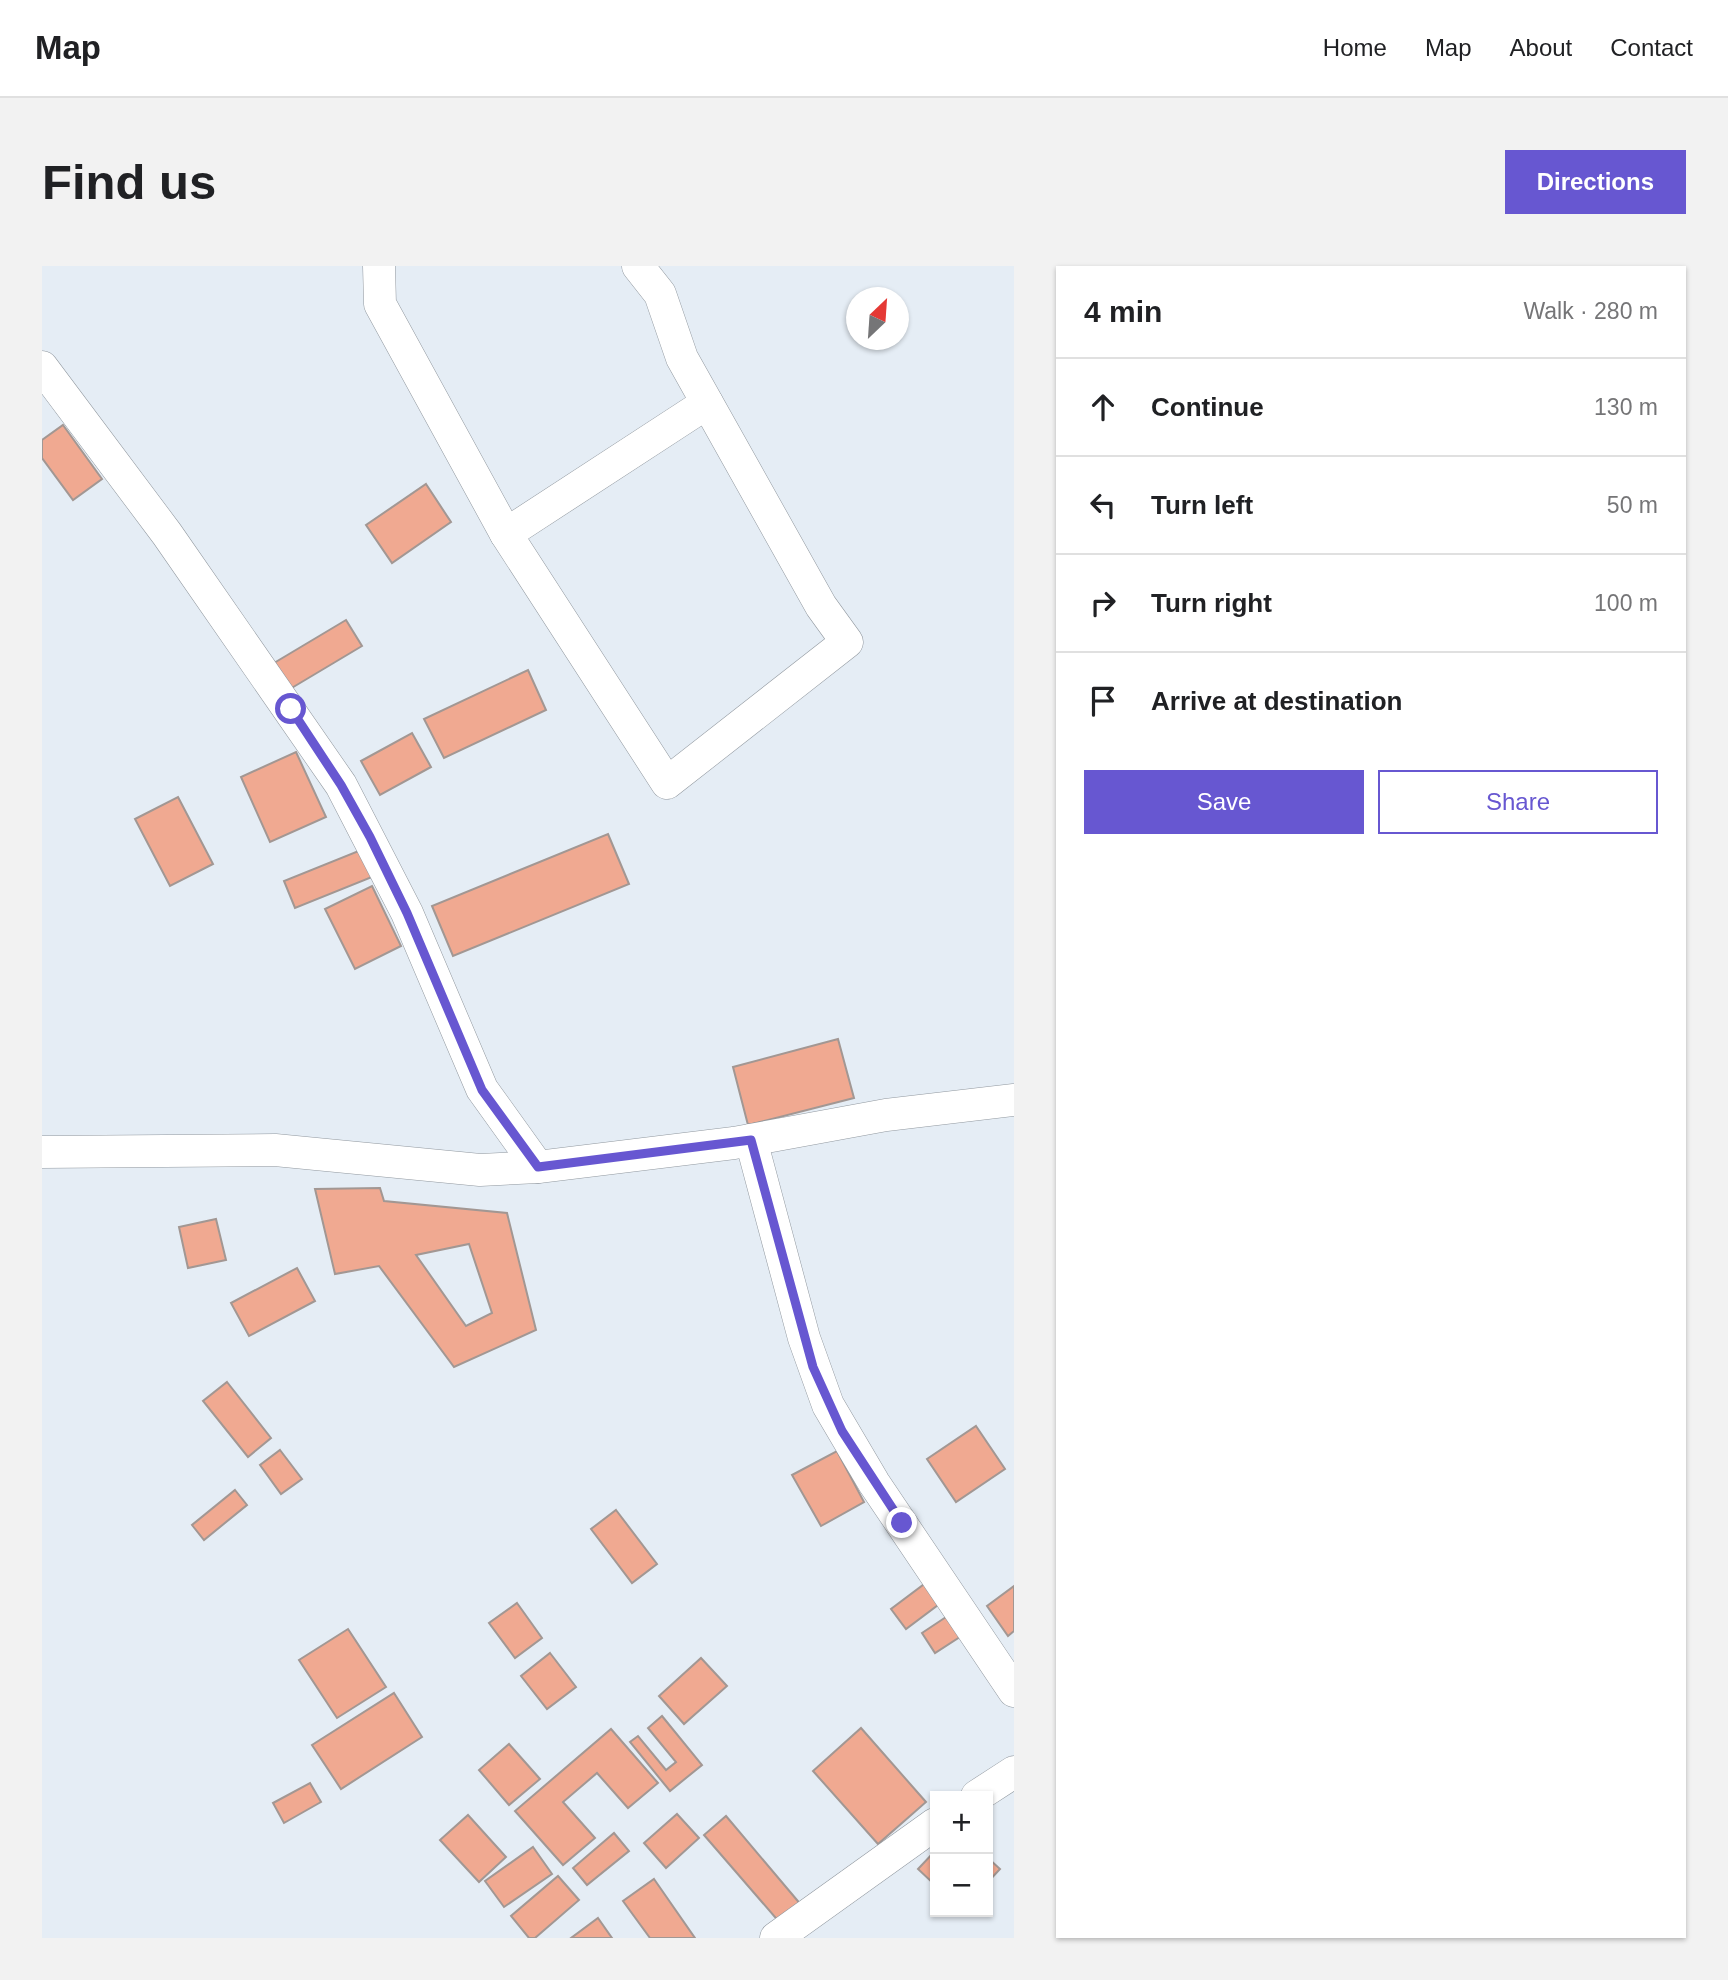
<!DOCTYPE html>
<meta charset="utf-8">
<style>
:root{--surface:#fff;--page:#f2f2f2;--text:#202124;--muted:#757577;--line:#e0e0e0;--accent:#6757d1}
body{margin:0;font-family:Helvetica,sans-serif;background:var(--page);color:var(--text)}
.controls{position:absolute;right:21px;bottom:21px;display:grid;overflow:hidden;border-radius:0px;box-shadow:0 2px 5px #0004}
.controls button{width:63px;height:63px;display:grid;place-items:center;padding:0;border:0;border-bottom:2px solid var(--line);background:var(--surface);color:var(--text);font:35px sans-serif}
.compass{position:absolute;left:804px;top:21px;width:63px;height:63px;border-radius:50%;background:var(--surface);box-shadow:0 2px 5px #0004;rotate:25deg}
.stop{position:absolute;width:21px;height:21px;margin:-16px;border:5px solid #6757d1;border-radius:50%;background:#fff}
.stop.end{background:#6757d1;border-color:#fff;box-shadow:0 2px 7px #0008}
.list{margin:0;padding:0;list-style:none}
h2{display:flex;justify-content:space-between;align-items:center;height:91px;margin:0;padding:0 28px;font-size:30px}
h2 small{font-size:23px;font-weight:400;color:var(--muted)}
.list li{display:grid;grid-template-columns:46px 1fr auto;gap:21px;align-items:center;box-sizing:border-box;height:98px;padding:0 28px;border-top:2px solid var(--line)}
.list b{display:block;font-size:26px;white-space:nowrap}
.list em{font-size:23px;font-style:normal;color:var(--muted)}
.actions{display:flex;gap:14px;padding:21px 28px}
.actions a{flex:1;padding:16px 0;border:2px solid var(--accent);border-radius:0px;text-align:center;font-size:24px;color:var(--accent)}
.actions .main{background:var(--accent);color:#fff}
.icon{flex:none;width:38px;height:38px;fill:none;stroke:currentColor;stroke-width:2;stroke-linecap:round;stroke-linejoin:round}
.map{position:relative;flex:none;width:972px;height:1672px;overflow:hidden;border-radius:0px}
header{display:flex;align-items:center;gap:42px;box-sizing:border-box;height:98px;padding:0 35px;background:var(--surface);border-bottom:2px solid var(--line)}
header strong{font-size:33px}
nav{display:flex;gap:38px;margin-inline-start:auto;font-size:24px}
.intro{display:flex;align-items:center;justify-content:space-between;box-sizing:border-box;height:168px;padding:0 42px}
h1{margin:0;font-size:49px}
.button{padding:18px 32px;border-radius:0px;background:var(--accent);color:#fff;font-size:24px;font-weight:700}
main{display:flex;gap:42px;padding:0 42px}
aside{flex:1;background:var(--surface);border-radius:0px;box-shadow:0 2px 5px #0004}
.map>svg:first-child{display:block}
.building{fill:#f0a991;stroke:#a29793;stroke-width:2;fill-rule:evenodd}
.lines{fill:none;stroke-linecap:round;stroke-linejoin:round}
.street-casing{stroke:#91989f;stroke-width:33}
.street{stroke:#fff;stroke-width:32}
.route{stroke:#6757d1;stroke-width:9}
</style>
<header>
<strong>Map</strong>
<nav><a>Home</a><a>Map</a><a>About</a><a>Contact</a></nav>
</header>
<div class="intro"><h1>Find us</h1><a class="button">Directions</a></div>
<main>
<div class="map">
<svg width="972" height="1672" viewBox="0 0 972 1672">
<rect width="100%" height="100%" fill="#e5edf5"/>
<!-- building -->
<g class="building">
<path d="M21,159L60,213L31,234L0,192V174Z"/>
<path d="M384,218L409,256L350,297L324,259Z"/>
<path d="M304,354L320,380L248,423L232,397Z"/>
<path d="M486,404L504,444L402,492L382,453Z"/>
<path d="M370,467L389,501L338,529L319,495Z"/>
<path d="M254,486L284,551L228,576L199,511Z"/>
<path d="M136,531L171,598L128,620L93,553Z"/>
<path d="M566,568L587,618L411,690L390,640Z"/>
<path d="M319,584L330,611L253,642L242,615Z"/>
<path d="M330,620L359,680L313,703L283,643Z"/>
<path d="M796,773L812,832L706,859L691,801Z"/>
<path d="M338,922L342,935L465,947L494,1064L412,1101L337,1000L293,1008L273,923ZM427,978L450,1047L424,1060L374,989Z"/>
<path d="M174,953L184,994L146,1002L137,961Z"/>
<path d="M255,1002L273,1035L207,1070L189,1037Z"/>
<path d="M185,1116L229,1172L206,1191L161,1135Z"/>
<path d="M934,1160L963,1203L914,1236L885,1193Z"/>
<path d="M238,1184L260,1213L239,1228L218,1199Z"/>
<path d="M795,1185L822,1236L779,1260L750,1209Z"/>
<path d="M193,1224L205,1239L162,1274L150,1259Z"/>
<path d="M574,1244L615,1298L590,1317L549,1263Z"/>
<path d="M885,1316L900,1336L864,1363L849,1343Z"/>
<path d="M972,1320V1365L966,1370L945,1340Z"/>
<path d="M475,1337L500,1372L473,1392L447,1357Z"/>
<path d="M910,1347L924,1367L893,1387L880,1367Z"/>
<path d="M306,1363L344,1421L295,1452L257,1394Z"/>
<path d="M508,1387L534,1421L505,1443L479,1410Z"/>
<path d="M659,1392L685,1420L642,1458L617,1430Z"/>
<path d="M352,1427L380,1471L299,1523L270,1479Z"/>
<path d="M620,1450L660,1499L628,1525L588,1476L596,1470L624,1504L634,1496L606,1462Z"/>
<path d="M819,1462L884,1536L836,1578L771,1505Z"/>
<path d="M569,1463L616,1517L586,1542L555,1507L521,1536L553,1572L521,1599L473,1545Z"/>
<path d="M467,1478L498,1513L467,1539L437,1504Z"/>
<path d="M268,1517L279,1536L242,1557L231,1537Z"/>
<path d="M635,1548L657,1572L624,1602L602,1577Z"/>
<path d="M426,1549L464,1591L437,1616L398,1574Z"/>
<path d="M684,1550L760,1640L739,1658L662,1569Z"/>
<path d="M572,1567L587,1585L545,1619L531,1602Z"/>
<path d="M491,1581L510,1608L462,1641L443,1615Z"/>
<path d="M893,1585V1619L876,1603Z"/>
<path d="M946,1592L958,1603L946,1616Z"/>
<path d="M516,1610L537,1634L493,1672H487L469,1650Z"/>
<path d="M612,1613L653,1672H608L581,1635Z"/>
<path d="M556,1652L570,1672H529Z"/>
</g>
<g class="lines">
<!-- street casing -->
<g class="street-casing">
<g id="street">
<path d="M337,0L338,38L464,268L625,517L805,376L779,340L640,92L618,28L596,0"/>
<path d="M0,101L125,268L299,519L365,647L440,823L496,901"/>
<path d="M464,268L665,137"/>
<path d="M709,874L762,1072L786,1139L832,1217L972,1425"/>
<path d="M0,886L233,884L438,904L496,901L692,877L844,849L972,834"/>
<path d="M935,1530L972,1506"/>
<path d="M734,1672L893,1558"/>
</g>
</g>
<!-- street -->
<use href="#street" class="street"/>
</g>
<g class="lines">
<!-- route -->
<path class="route" d="M249,443L299,519L328,571L365,647L440,824L496,901L709,874L771,1101L800,1165L860,1257"/>
</g>
</svg>
<div class="controls">
<button>+</button>
<button>−</button>
</div>
<svg class="compass" viewBox="-18 -18 36 36"><path d="M0-13l5 13h-10z" fill="#e53935"/><path d="M0 13l5-13h-10z" fill="#757577"/></svg>
<div class="stop" style="left:249px;top:443px"></div>
<div class="stop end" style="left:860px;top:1257px"></div>
</div>
<aside>
<h2>4 min<small>Walk · 280 m</small></h2>
<ul class="list">
<li><svg class="icon" aria-label="ahead" viewBox="0 0 24 24"><path d="M12 20V5M6 11l6-6 6 6"/></svg><div><b>Continue</b></div><em>130 m</em></li>
<li><svg class="icon" aria-label="left" viewBox="0 0 24 24"><path d="M17 20v-9H6M10 6l-5 5 5 5"/></svg><div><b>Turn left</b></div><em>50 m</em></li>
<li><svg class="icon" aria-label="right" viewBox="0 0 24 24"><path d="M7 20v-9h11M14 6l5 5-5 5"/></svg><div><b>Turn right</b></div><em>100 m</em></li>
<li><svg class="icon" aria-label="arrive" viewBox="0 0 24 24"><path d="M6 21V4h12l-3 4 3 4H6"/></svg><div><b>Arrive at destination</b></div></li>
</ul>
<div class="actions"><a class="main">Save</a><a>Share</a></div>
</aside>
</main>
